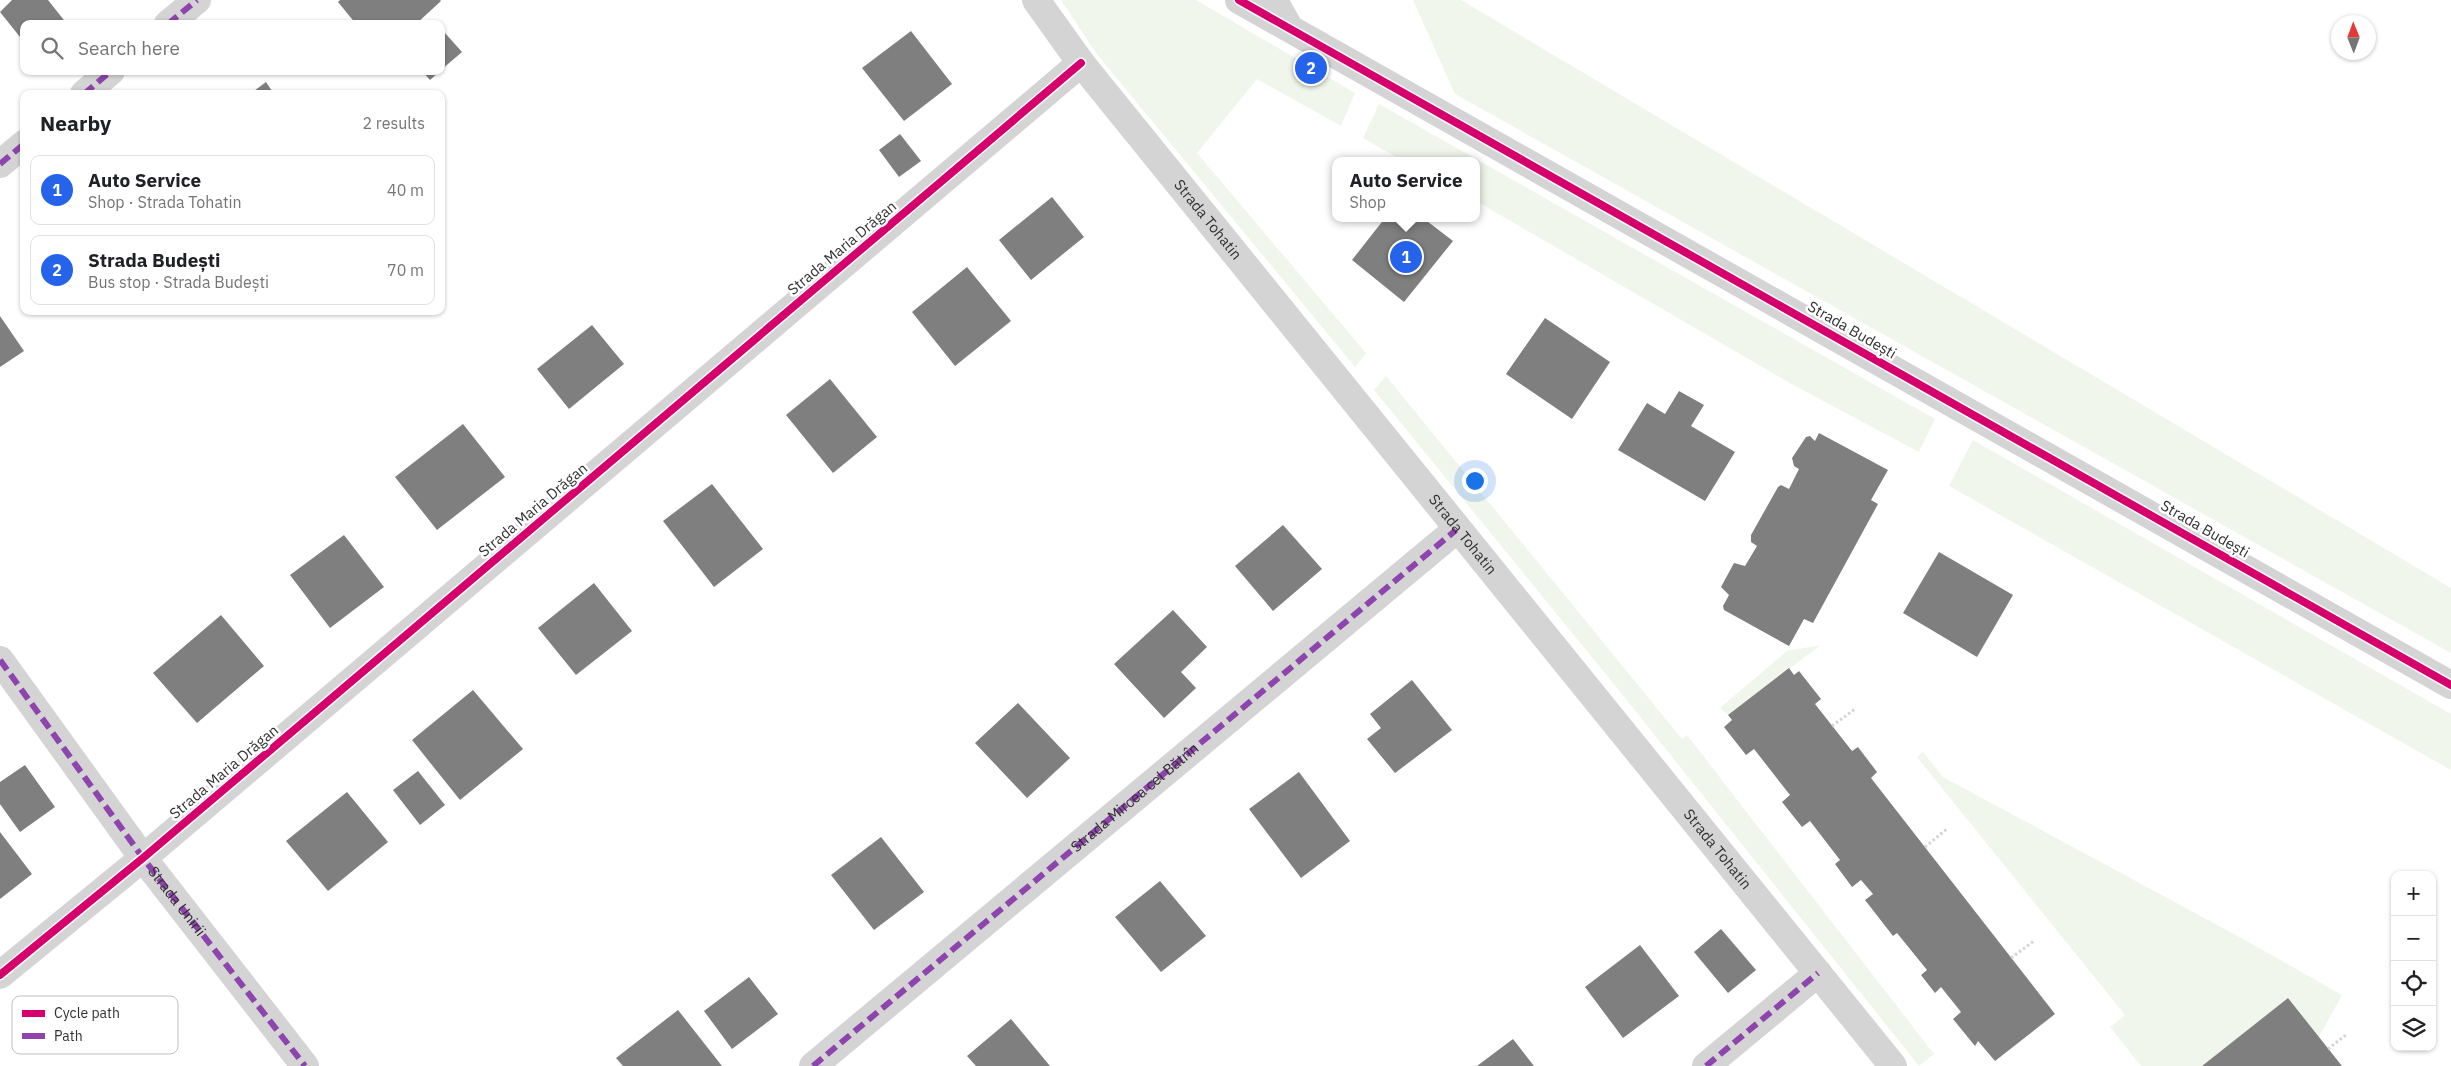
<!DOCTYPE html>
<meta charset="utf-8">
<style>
:root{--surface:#fff;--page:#f2f2f2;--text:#202124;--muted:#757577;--line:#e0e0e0;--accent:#2563eb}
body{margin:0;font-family:"IBM Plex Sans",sans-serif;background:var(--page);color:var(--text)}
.controls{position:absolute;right:15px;bottom:15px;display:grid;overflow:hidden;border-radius:10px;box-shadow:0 1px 4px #0004}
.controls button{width:45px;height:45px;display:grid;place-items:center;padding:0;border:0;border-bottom:1px solid var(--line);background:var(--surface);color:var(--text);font:25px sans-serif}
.compass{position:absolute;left:2331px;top:15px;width:45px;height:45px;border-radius:50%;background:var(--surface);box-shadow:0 1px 4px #0004;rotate:359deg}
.you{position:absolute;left:1474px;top:480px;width:18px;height:18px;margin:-12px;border:4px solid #fff;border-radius:50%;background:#1a73e8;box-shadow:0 0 0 8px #1a73e833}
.badge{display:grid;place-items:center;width:32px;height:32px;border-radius:50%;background:var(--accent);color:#fff;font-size:16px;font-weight:700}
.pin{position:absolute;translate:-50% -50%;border:2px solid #fff;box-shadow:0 1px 5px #0006}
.popup{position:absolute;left:1332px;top:157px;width:148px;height:65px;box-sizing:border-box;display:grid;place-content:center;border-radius:10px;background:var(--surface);filter:drop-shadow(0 1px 4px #0005);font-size:16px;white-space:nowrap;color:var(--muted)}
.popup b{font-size:19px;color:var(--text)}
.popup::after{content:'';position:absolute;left:50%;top:100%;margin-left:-10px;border:10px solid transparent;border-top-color:var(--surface)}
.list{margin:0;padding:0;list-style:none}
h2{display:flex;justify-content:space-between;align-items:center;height:65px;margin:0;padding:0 20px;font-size:21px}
h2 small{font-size:16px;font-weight:400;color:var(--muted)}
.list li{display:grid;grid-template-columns:32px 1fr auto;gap:15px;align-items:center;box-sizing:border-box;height:70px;margin:0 10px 10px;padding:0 10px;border:1px solid var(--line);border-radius:10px}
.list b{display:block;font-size:19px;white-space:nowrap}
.list p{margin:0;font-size:16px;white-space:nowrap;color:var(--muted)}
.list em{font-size:16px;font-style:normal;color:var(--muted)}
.icon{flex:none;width:28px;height:28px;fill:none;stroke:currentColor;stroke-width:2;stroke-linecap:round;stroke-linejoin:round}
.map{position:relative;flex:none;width:2451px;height:1066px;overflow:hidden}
.search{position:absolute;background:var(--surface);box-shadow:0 1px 4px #0004;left:20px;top:20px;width:425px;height:55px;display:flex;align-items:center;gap:12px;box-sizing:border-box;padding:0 18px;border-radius:10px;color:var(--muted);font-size:19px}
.panel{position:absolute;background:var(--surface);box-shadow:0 1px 4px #0004;left:20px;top:90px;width:425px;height:225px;border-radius:10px}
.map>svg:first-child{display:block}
.green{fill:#f1f6ec}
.building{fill:#7f7f7f}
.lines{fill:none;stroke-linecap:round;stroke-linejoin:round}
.path{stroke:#d4d4d4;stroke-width:3;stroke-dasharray:2.5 2.5;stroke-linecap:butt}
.service{stroke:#d4d4d4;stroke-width:22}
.minor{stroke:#d4d4d4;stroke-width:28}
.tertiary{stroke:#d4d4d4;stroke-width:28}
.quiet{stroke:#8e44ad;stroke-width:6;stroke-dasharray:12 6;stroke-linecap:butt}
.cycleway-casing{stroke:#fff;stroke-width:11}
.cycleway{stroke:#d6006c;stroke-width:8}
.labels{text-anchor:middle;stroke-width:5;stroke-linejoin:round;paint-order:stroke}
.street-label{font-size:15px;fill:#303030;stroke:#fff}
.key{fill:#fff;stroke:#c1c1c1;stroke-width:1}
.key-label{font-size:14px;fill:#303030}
</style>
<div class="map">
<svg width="2451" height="1066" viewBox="0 0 2451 1066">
<rect width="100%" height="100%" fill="#fff"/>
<!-- green -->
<g class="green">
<path d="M1061,0H1196L1355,93L1341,126L1257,79L1197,153L1366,353L1355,367L1096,53Z"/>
<path d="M1413,0H1461L2451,588V653L1455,94Z"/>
<path d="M1379,104L1935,419L1919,452L1797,387L1476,201V161H1403L1363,138Z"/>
<path d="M1386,376L1682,739L1687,735L1934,1054L1919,1066L1613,683L1374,390Z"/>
<path d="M1973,440L2451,714V770L1949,486Z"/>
<path d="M1821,645L1728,715L1720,708L1787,651Z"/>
<path d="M1923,752L1943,777L2245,940L2342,995L2319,1037L2288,998L2202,1066H2141L2110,1027L2125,1015L1917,757Z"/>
</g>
<!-- building -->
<g class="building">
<path d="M12,0H48L67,24H24V42L0,12Z"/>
<path d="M340,0H440L441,1L416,24H356L338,2Z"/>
<path d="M911,31L952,84L904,121L862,68Z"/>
<path d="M445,33L462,52L441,70V37Z"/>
<path d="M422,71H440L430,80Z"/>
<path d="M266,82L274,94H250Z"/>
<path d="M900,134L921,161L899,177L879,150Z"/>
<path d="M1052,197L1084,237L1031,280L999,240Z"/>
<path d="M1385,218H1423L1453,241L1404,302L1352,260Z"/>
<path d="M967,267L1011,321L955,366L912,312Z"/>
<path d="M0,316L24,351L0,367Z"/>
<path d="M1545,318L1610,362L1572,419L1506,374Z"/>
<path d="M592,325L624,364L569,409L537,369Z"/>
<path d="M830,379L877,437L833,473L786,415Z"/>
<path d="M1679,391L1704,405L1691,426L1735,452L1705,501L1618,450L1647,403L1665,414Z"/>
<path d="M463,424L505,477L437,530L395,477Z"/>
<path d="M1819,433L1888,470L1871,500L1878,504L1813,623L1804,619L1789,646L1724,610L1723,606L1729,595L1721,587L1734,563L1745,566L1757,546L1751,542V535L1778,487L1781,485L1789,489L1799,469L1794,466L1792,458L1806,437L1810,436L1815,441Z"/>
<path d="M712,484L763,549L714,587L663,521Z"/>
<path d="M1283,525L1322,569L1273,611L1235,566Z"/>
<path d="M344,535L384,587L330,628L290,575Z"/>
<path d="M1939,552L2013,595L1977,657L1903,613Z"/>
<path d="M594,583L632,631L576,675L538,628Z"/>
<path d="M1173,610L1207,647L1181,672L1196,688L1164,718L1114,664Z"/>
<path d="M221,615L264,666L197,723L153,673Z"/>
<path d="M1789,668L1794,675L1799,671L1821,699L1815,704L1852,751L1858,747L1877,772L1871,778L2055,1014L1995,1061L1978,1041L1975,1046L1953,1019L1961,1012L1941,987L1935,993L1921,975L1927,970L1897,933L1893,936L1865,900L1873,894L1861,880L1852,887L1835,864L1840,860L1810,821L1802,827L1782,802L1790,795L1754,749L1746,755L1724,727L1732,720L1728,715Z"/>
<path d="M1412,680L1452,730L1395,773L1367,739L1381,728L1370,714Z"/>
<path d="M473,690L523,749L460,800L412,740Z"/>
<path d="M1018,703L1070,758L1027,798L975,743Z"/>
<path d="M25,765L55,807L20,832L0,804V782Z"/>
<path d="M418,771L445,805L420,825L393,790Z"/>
<path d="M1299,772L1350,841L1301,878L1249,809Z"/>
<path d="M347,792L388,842L328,891L286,841Z"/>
<path d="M0,832L32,874L0,899Z"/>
<path d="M881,837L924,892L874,930L831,875Z"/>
<path d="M1160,881L1206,936L1161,972L1115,917Z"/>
<path d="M1721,929L1756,970L1728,993L1694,952Z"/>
<path d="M1640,945L1679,996L1623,1038L1585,987Z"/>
<path d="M749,977L778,1014L732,1049L704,1011Z"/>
<path d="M2288,998L2342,1066H2202Z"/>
<path d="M678,1010L722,1066H623L616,1058Z"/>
<path d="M1011,1019L1050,1066H976L967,1056Z"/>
<path d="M1513,1039L1534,1066H1477Z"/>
</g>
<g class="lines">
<!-- path -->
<g class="path">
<path d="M1832,726L1855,709"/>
<path d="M1925,847L1948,828"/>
<path d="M2011,958L2034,941"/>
<path d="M2328,1049L2347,1034"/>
</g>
<!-- service -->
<path class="service" d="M1277,0L1294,30"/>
<!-- minor -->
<g class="minor">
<path id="s1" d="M1036,0L1081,63L1893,1066"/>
<path d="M168,24L197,0"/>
<path d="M84,94L111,71"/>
<path d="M0,164L24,144"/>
<path d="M0,660L143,858L305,1066"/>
<path d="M0,975L143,858L1081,63"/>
<path id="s2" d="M813,1066L1456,530"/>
<path d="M1706,1066L1818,973"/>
</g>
<!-- tertiary -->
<path class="tertiary" d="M1239,0L2451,685"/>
<!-- quiet -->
<g class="quiet">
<path d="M168,24L197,0"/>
<path d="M84,94L111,71"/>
<path d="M0,164L24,144"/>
<path id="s3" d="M0,660L143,858L305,1066"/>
<path d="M813,1066L1456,530"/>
<path d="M1706,1066L1818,973"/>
</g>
<!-- cycleway casing -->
<g class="cycleway-casing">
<g id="cycleway">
<path d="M1239,0L2451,685"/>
<path d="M0,975L143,858L1081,63"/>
</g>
</g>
<!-- cycleway -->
<use href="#cycleway" class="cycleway"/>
</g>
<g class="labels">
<!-- street labels -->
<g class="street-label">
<text dy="5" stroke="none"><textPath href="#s1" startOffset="279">Strada Tohatin</textPath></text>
<text transform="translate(842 248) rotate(-40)" y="5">Strada Maria Drăgan</text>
<text transform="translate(1852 330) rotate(30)" y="5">Strada Budești</text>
<text transform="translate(533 510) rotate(-40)" y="5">Strada Maria Drăgan</text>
<text transform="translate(2205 529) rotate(30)" y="5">Strada Budești</text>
<text dy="5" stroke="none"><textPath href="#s1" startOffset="684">Strada Tohatin</textPath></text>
<text transform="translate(224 772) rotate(-40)" y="5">Strada Maria Drăgan</text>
<text dy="5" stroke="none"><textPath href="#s2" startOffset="419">Strada Mircea cel Bătrîn</textPath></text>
<text dy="5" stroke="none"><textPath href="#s1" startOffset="1089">Strada Tohatin</textPath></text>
<text dy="5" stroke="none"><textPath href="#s3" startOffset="299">Strada Unirii</textPath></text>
</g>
</g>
<!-- legend -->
<rect x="12" y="996" width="166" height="58" rx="8" class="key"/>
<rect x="22" y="1010" width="23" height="7" fill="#d6006c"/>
<rect x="22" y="1033" width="23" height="6" fill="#8e44ad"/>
<g class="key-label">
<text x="54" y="1018">Cycle path</text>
<text x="54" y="1041">Path</text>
</g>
</svg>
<div class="controls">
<button>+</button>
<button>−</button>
<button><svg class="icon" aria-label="locate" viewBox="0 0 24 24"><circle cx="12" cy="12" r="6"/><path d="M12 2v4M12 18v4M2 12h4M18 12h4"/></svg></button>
<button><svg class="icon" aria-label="layers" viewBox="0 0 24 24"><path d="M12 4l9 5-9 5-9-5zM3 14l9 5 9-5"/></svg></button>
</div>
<svg class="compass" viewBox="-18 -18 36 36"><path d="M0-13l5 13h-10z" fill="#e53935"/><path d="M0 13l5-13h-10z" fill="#757577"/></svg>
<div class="you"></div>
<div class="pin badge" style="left:1406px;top:257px">1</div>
<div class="popup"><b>Auto Service</b>Shop</div>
<div class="pin badge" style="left:1311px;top:68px">2</div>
<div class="search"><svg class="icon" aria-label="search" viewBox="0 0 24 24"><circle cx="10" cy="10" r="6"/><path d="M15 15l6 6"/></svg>Search here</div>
<section class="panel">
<h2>Nearby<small>2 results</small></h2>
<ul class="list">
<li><span class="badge">1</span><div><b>Auto Service</b><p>Shop · Strada Tohatin</p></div><em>40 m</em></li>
<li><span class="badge">2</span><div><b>Strada Budești</b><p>Bus stop · Strada Budești</p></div><em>70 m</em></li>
</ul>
</section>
</div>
